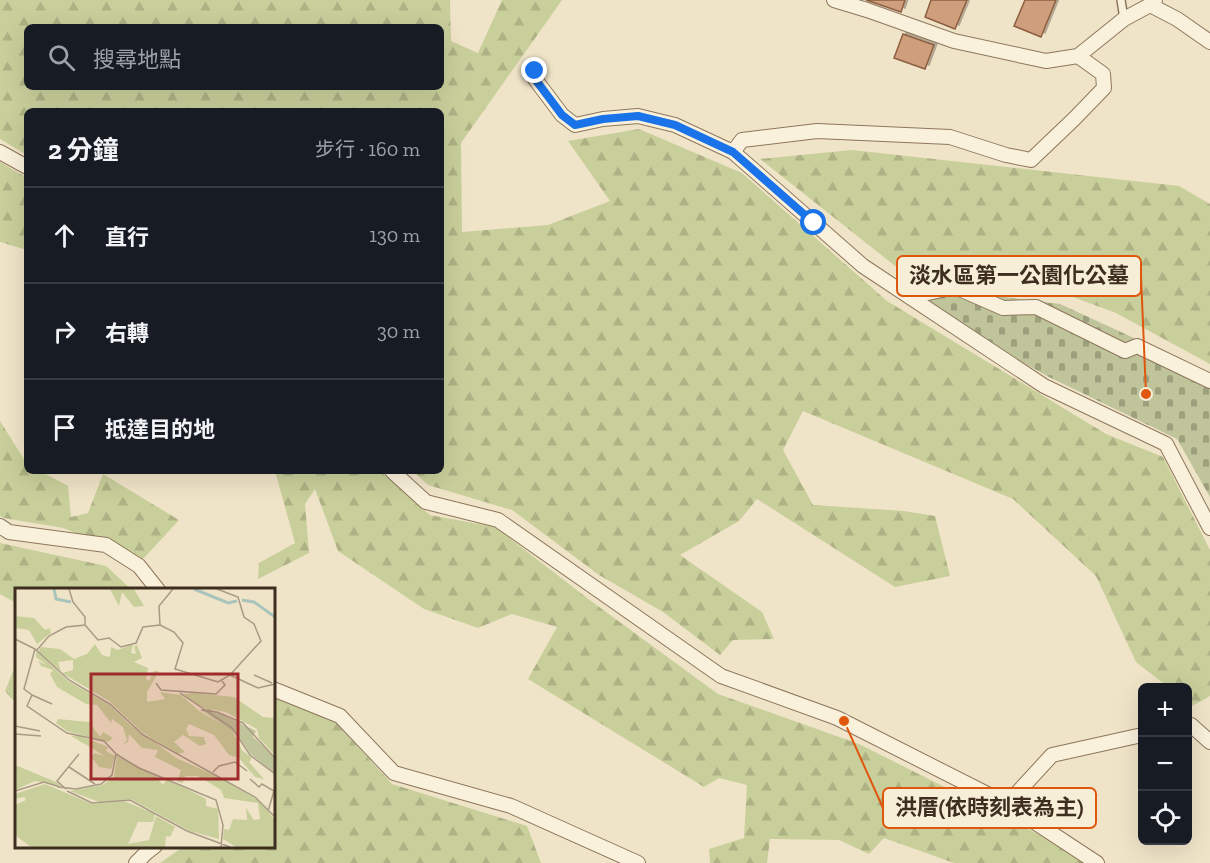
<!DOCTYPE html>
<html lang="zh-TW">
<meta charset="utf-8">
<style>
:root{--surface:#171b24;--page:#20242c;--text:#f1f3f6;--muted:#9ea1a6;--line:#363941}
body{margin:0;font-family:"Zilla Slab","Noto Sans TC",serif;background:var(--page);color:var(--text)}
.controls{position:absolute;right:18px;bottom:18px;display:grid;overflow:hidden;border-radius:9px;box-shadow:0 6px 24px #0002}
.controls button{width:54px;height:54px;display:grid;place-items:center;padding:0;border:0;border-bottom:2px solid var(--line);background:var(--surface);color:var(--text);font:30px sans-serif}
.stop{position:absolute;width:18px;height:18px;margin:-14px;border:4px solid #1a73e8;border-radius:50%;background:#fff}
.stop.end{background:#1a73e8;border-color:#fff;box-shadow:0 2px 6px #0008}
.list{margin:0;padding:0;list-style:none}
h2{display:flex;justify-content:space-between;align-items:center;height:78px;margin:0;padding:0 24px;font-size:26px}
h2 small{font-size:20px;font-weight:400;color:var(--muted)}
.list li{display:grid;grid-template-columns:39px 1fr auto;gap:18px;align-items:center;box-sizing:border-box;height:96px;padding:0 24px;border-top:2px solid var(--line)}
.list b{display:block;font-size:22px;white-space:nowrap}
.list em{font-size:20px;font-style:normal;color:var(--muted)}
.icon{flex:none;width:33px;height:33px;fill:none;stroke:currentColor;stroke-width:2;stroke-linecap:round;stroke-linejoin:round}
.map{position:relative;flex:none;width:1210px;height:863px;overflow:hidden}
.search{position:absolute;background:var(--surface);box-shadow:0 6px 24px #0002;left:24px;top:24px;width:420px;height:66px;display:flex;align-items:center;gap:15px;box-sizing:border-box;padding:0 21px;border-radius:9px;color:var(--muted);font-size:22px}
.panel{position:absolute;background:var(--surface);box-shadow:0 6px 24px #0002;left:24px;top:108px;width:420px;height:366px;border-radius:9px}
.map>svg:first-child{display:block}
.forest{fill:url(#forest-firs);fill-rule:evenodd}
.cemetery{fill:url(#cemetery-stones)}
.building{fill:#cf9f7d;stroke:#8d5f41;stroke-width:1.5;filter:url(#shadow)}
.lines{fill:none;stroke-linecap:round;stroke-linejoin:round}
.service-casing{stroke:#8d765c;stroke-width:10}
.minor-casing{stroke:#8d765c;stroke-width:16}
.service{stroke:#faf1dc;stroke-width:7}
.minor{stroke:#faf1dc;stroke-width:14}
.route{stroke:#1a73e8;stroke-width:8}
.inset-river{fill:none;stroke:#a9c4bc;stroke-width:3}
.inset-road{fill:none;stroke:#a89b85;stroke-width:1.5}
.view{fill:#9e2a2b;fill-opacity:0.15;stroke:#9e2a2b;stroke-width:3}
.inset-edge{fill:none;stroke:#3d2e20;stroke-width:3}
.leader{fill:none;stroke:#df570d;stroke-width:2}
.callout-dot{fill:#df570d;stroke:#f7eed8;stroke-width:2}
.callout{fill:#f7eed8;stroke:#df570d;stroke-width:2}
.callout-label{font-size:22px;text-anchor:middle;font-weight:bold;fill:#3d2e20}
</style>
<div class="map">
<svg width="1210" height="863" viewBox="0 0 1210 863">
<defs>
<pattern id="forest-firs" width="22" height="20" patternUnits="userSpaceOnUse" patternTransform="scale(1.5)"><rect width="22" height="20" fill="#c9cf9b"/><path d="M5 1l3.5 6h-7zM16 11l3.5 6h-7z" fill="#aeb285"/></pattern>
<pattern id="cemetery-stones" width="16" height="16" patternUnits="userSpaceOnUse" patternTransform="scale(1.5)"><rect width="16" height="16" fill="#bfc49a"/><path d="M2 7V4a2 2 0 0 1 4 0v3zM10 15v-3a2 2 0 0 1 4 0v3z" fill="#9ca07d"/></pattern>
<filter id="shadow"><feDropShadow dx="4" dy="-4" stdDeviation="0" flood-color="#0004"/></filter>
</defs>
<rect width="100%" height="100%" fill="#f0e4c8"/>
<!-- forest -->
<g class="forest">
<path d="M0,0H450L451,41L478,53L502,0H562L461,143L462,232L548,225L610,201L568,141L639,129L742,173L887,301L1106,434L1163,457L1210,550V696L1192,706L1188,702V688L1168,687L1136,662L1096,576L1013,499L803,411L783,450L813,505L904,511L935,516L950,576L895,587L757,499L739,521L680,555L762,612L774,639L733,640L720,655L663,612L599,575L512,510L428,485L413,471H441V111H27V155L0,139ZM27,27H441V87H27Z"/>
<path d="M852,150L1179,186L1210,204V364L1116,313L990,266L899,269L760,159Z"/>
<path d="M0,162L27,178V250L0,242Z"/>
<path d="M0,421L27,464V471H40L68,486L71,517L88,513L103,474L179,520L143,559L63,528L4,518L0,516Z"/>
<path d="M275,471H380L430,515L495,527L591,601L718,694L859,744L1060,845L1085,863H954L884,838L869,854L839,840L770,839L767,863H710L709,849L744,838L747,785L719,778L704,787L528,679L557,627L512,614L478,628L424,609L338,551L315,489L305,504L309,553L258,579L259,563L295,543Z"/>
<path d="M0,543L106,566L132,590H16V603L0,594Z"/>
<path d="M16,664V703L5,691Z"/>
<path d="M273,697L335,722L392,784L527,826L541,863H160L183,847L273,846Z"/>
</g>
<!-- cemetery -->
<path class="cemetery" d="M933,280H967L997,296L1060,304L1210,373V497L1177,439L1049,377L986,342L903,291Z"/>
<!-- building -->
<g class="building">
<path d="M866,0H905L901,12Z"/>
<path d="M931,0H967L955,29L925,17Z"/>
<path d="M1025,0H1056L1041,37L1014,26Z"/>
<path d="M903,34L934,45L925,69L894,58Z"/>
</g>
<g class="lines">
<!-- service casing -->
<g class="service-casing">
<path id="service" d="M1121,0L1124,19"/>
</g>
<!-- minor casing -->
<g class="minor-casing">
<g id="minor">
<path d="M834,0L867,10L954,41L1046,61L1078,56L1124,19L1150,5L1155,0"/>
<path d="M1150,5L1177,19L1210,42"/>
<path d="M535,71V79L562,115L575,125L603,119L638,116L675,125L733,152L742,140L817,131L950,137L1006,155L1031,160L1074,119L1104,88L1103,74L1078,56"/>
<path d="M0,152L27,167"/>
<path d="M733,152L863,266L1044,386L1166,444L1210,528"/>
<path d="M910,297L955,287L1003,308L1036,307L1125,351L1137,346L1210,381"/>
<path d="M392,471L426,502L498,520L721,676L837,718L1007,804L1097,863"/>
<path d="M0,526L9,532L106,545L139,566L158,590"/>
<path d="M273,689L340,716L394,773L511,806L638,863"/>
<path d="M1188,726L1191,725L1210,742"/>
<path d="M1007,804L1052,755L1142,735"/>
<path d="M136,863L146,853L155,846"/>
</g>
</g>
<!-- service -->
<use href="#service" class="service"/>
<!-- minor -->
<use href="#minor" class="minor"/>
</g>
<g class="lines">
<!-- route -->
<path class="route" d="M535,71V79L562,115L575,125L603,119L638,116L675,125L733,152L814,223"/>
</g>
<!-- overview -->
<g transform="translate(15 588)">
<rect width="260" height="260" fill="#f0e4c8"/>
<path d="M95,1H119L129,18L119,19L107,4L104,18ZM0,28L19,30L30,42L35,40L36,45L22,56L14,42L0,40ZM80,56L87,67L95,69L96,59L103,62L118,56L116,65L121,66L119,58L122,57L127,70L119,74L133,80L131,91L134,93L139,83H144L132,104V114L150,111L145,104L166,107L184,123L217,142L227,162L237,170L234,174L249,191L240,189L224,170L214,167L199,147L174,136L171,141L174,148L189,149L191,156L185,158L168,147L159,154L170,164L163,166L128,145L94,113L47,85L58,82V72L43,74L46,83L23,64L26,59L45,61L59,71L72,66ZM21,63L53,93L95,117L115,137L163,171L204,189L246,214L259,231V259H221L208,251L209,241L214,242L218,231L232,232L231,220L239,232L245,231L243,215L209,210L206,202L183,188H170L168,195L162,194L166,182L140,169L143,162L127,160L114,146L113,154L107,157L112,152L108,139L97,131L96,135L82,117L71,116L42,99L35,86L38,82L26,78L23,73L32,77L21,69ZM179,105L219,109L248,129L259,130V166L244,150L242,141L211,124L185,119L168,106ZM43,131L74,134L85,149L88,144L98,150L93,154L52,143L41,135ZM63,147L93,159L91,163L100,168L96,181L84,179L77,170L79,165L90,168L56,148ZM102,168L140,187L148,197L151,192L174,202L191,211V218L203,221L204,251L175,243L116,211L84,214L55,203L87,197L99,189ZM0,177L46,196V198L20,193L0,202ZM30,196L77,216L109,213L140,226L138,234H123L113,256L134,252L141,228L160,239L155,249L151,248L150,259H16L0,247V217L11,212L9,209L0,211V206Z" fill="#c9cf9b"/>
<path d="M193,120L241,143L238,149L259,168V185L235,165L222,146L186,122Z" fill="#bfc49a"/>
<path class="inset-river" d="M39,1L41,11L56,14M179,1L213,15L222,13M227,12L239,14L260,29"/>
<path class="inset-road" d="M158,1L144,18L145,37L159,44L168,55L160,81L203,94L215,87L246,53L239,36L229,29L223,9L202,1M70,37L83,52L94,50L106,59L121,55L128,39L145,37M0,51L20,61L9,101L17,107L12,118L52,145L89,153L101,166M20,61L54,92L95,116L128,147L240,209L260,229M22,62L34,48L51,39L70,37V29L58,14L54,1M215,87L243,100L260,96M239,87L257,95M141,95L146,102L201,106L210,97L207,93M165,105L217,140L235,167L260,186M17,107L37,116M186,122L202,124L228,135L260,170M0,138L25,143M0,146L26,148M54,179L80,196M198,184L204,178L220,174L232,183M235,191L244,199L247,196L259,203L253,223M43,199L61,201L86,196L97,187L101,166L124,180L201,212L208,237L206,259M51,201L42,193L64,166M0,203L29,194L45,199M52,203L77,215L115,212L172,243L215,259"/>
<path class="view" d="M76,86H223V191H76Z"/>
<rect width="260" height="260" class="inset-edge"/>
</g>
<!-- callouts -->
<path class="leader" d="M1146 394L1141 276M844 721L883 808"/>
<g class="callout-dot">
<circle cx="1146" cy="394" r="6"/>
<circle cx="844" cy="721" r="6"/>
</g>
<g class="callout">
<rect x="897" y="256" width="244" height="40" rx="6"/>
<rect x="883" y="788" width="213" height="40" rx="6"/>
</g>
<g class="callout-label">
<text x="1019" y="283">淡水區第一公園化公墓</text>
<text x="989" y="815">洪厝(依時刻表為主)</text>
</g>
</svg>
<div class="controls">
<button>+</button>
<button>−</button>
<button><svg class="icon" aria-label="locate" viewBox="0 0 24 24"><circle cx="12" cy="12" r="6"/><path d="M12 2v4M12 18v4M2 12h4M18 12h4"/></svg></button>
</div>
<div class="stop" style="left:814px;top:223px"></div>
<div class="stop end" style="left:535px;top:71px"></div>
<div class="search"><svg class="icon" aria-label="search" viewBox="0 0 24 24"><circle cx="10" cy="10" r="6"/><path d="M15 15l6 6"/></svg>搜尋地點</div>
<section class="panel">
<h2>2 分鐘<small>步行 · 160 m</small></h2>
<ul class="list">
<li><svg class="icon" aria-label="ahead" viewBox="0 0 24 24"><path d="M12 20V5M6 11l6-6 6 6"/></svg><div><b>直行</b></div><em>130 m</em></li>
<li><svg class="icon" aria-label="right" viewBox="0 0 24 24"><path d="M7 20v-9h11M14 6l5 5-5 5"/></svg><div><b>右轉</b></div><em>30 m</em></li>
<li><svg class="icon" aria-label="arrive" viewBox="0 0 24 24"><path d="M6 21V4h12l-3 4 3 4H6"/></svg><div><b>抵達目的地</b></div></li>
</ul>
</section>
</div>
